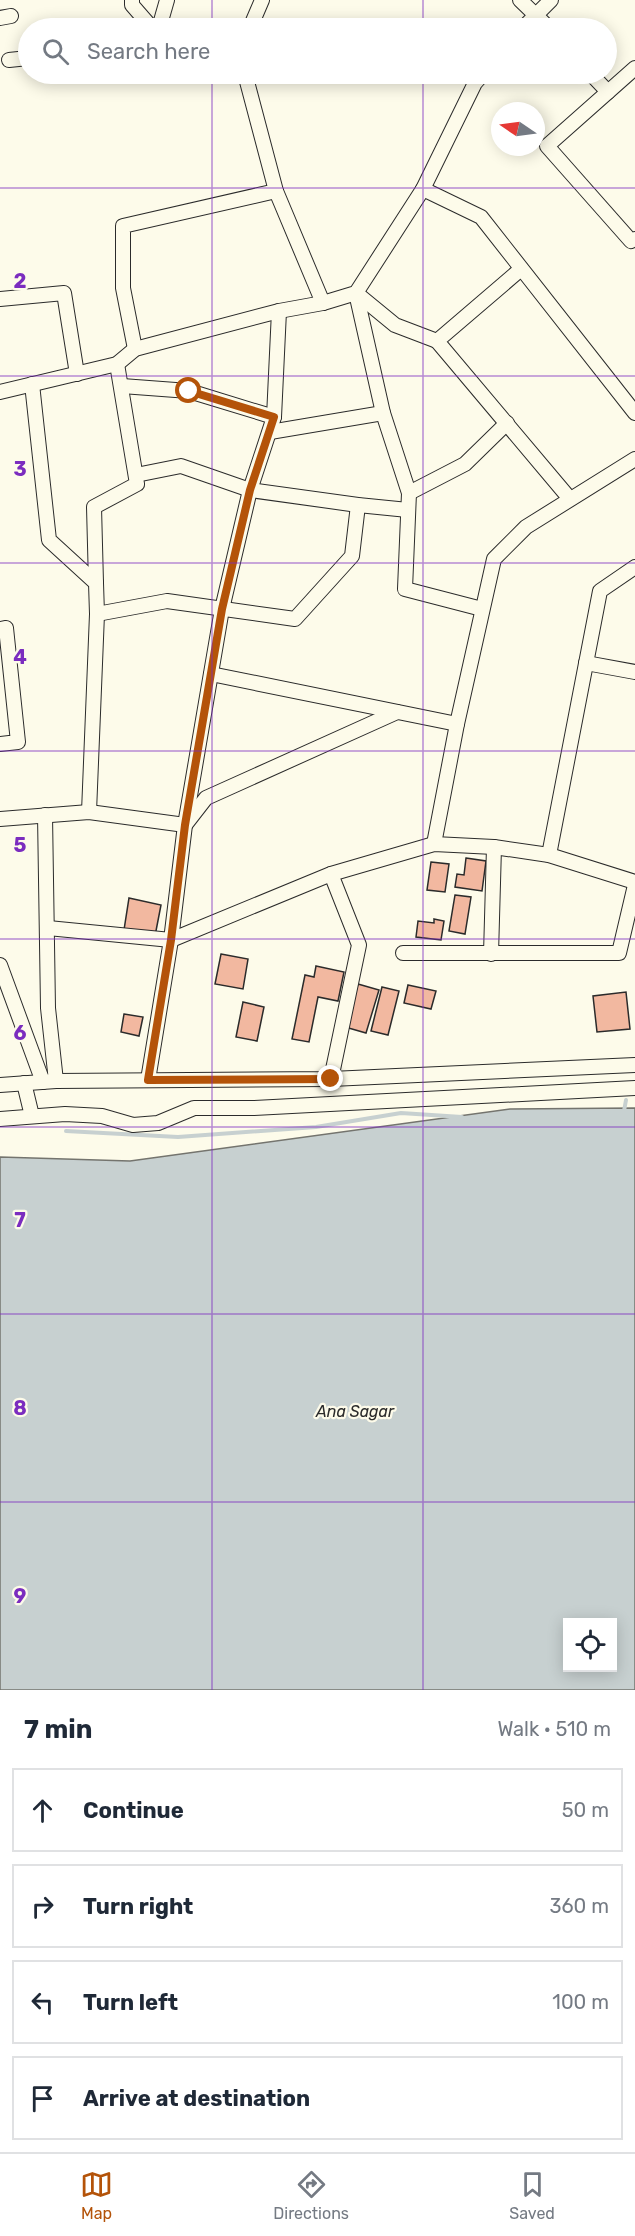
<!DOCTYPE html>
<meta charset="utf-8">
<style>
:root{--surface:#fff;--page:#f2f2f3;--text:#1f2937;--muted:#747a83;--line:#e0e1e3;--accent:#b45309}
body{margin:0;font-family:Rubik,sans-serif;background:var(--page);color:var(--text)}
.controls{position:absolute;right:18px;bottom:18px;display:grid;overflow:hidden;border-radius:0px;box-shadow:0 3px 15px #0003}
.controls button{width:54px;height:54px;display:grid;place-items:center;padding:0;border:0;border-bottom:2px solid var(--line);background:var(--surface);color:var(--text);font:30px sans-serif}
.compass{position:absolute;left:491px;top:102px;width:54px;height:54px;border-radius:50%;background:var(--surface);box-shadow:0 3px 15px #0003;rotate:283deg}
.stop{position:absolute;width:18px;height:18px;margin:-14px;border:4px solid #b45309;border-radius:50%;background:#fff}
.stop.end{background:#b45309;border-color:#fff;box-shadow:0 2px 6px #0008}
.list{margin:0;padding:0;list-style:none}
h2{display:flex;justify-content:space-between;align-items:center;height:78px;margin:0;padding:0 24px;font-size:26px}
h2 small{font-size:20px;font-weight:400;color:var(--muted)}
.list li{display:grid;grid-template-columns:39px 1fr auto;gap:18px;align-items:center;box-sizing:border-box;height:84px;margin:0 12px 12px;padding:0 12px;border:2px solid var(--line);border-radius:0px}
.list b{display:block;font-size:22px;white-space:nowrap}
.list em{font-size:20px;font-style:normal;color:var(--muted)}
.icon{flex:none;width:33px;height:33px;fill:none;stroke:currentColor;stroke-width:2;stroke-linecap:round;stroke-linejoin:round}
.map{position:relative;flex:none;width:635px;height:1690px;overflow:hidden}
.search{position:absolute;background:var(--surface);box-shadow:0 3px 15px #0003;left:18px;right:18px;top:18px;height:66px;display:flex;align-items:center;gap:15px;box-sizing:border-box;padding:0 21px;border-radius:33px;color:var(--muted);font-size:22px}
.sheet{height:462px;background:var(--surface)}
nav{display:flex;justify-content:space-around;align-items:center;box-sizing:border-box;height:84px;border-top:2px solid var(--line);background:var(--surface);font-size:16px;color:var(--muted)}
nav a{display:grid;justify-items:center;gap:3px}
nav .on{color:var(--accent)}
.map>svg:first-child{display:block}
.water{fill:#c7d0d0;stroke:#74746e;stroke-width:1.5;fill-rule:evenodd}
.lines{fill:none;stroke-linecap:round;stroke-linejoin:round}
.stream{stroke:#c7d0d0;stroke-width:4}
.building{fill:#f2b8a0;stroke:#2b2b2b;stroke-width:1.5}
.minor-casing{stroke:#2b2b2b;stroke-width:16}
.minor{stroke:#fdfbea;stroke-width:14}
.route{stroke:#b45309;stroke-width:8}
.grid{fill:none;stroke:#7b2cbf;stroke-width:1.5;stroke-opacity:0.55}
.labels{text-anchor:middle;stroke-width:4.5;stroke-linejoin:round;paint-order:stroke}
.water-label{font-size:16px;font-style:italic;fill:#2b2b2b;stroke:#fdfbea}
.grid-label{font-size:20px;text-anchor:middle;font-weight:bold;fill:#7b2cbf;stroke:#fdfbea;stroke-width:4.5;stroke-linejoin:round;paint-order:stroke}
</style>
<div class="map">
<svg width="635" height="1690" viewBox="0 0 635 1690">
<rect width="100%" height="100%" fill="#fdfbea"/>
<!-- water -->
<path class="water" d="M635,1108V1690H0V1157L130,1161L510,1109ZM568,1622H612V1668H568Z"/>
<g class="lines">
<!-- stream -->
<g class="stream">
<path d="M624,1111L626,1100"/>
<path d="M66,1131L178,1137L316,1127L401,1113L462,1117"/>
</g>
</g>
<!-- building -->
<g class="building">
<path d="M466,858L486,861L482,891L455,887L457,874L464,875Z"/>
<path d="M431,862L449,864L445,892L427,890Z"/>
<path d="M455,895L471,897L465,934L449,931Z"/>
<path d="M129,898L161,905L155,936L124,930Z"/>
<path d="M434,919L444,921L441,940L416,937L418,921L434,923Z"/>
<path d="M221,954L248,959L243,989L215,984Z"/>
<path d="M316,966L344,972L338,1001L318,997L309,1042L292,1039L305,975L314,977Z"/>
<path d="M358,984L379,990L366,1033L345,1027Z"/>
<path d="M408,985L436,991L431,1009L404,1003Z"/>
<path d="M382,987L399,991L388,1035L371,1031Z"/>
<path d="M626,992L630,1029L597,1032L593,996Z"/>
<path d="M243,1002L264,1007L257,1041L236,1037Z"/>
<path d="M124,1014L143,1017L139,1036L121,1032Z"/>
</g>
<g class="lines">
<!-- minor casing -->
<g class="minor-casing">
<g id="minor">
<path d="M132,0V5L152,28"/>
<path d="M520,0L549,28"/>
<path d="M0,18L11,16"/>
<path d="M159,28L167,0"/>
<path d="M250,28L262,0"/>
<path d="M523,28L551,0"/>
<path d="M9,60L28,58"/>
<path d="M635,68L547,146L631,241L635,239"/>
<path d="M245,74L276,191L323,303"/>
<path d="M591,74L608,92"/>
<path d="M423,189L481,217L635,413"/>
<path d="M521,269L437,341L570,499"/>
<path d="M356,293L383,413L409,493L405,589L482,609"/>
<path d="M356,293L395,325L437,341"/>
<path d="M0,299L64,293L77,374"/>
<path d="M135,349L123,288V226L276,191"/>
<path d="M32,384L49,540L96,583L97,614L89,812"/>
<path d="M122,386L189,391L274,417"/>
<path d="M0,392L117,364L135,349L279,311L323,303L356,293L423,189L475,83L483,74"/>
<path d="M270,432L383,413"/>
<path d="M136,475L181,466L250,490L358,505L408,510"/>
<path d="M409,493L465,464L507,423"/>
<path d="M96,583L94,507L137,484L117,364"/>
<path d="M97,614L167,601L295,619L352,556L358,505"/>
<path d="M0,629L6,628L18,742L0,744"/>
<path d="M586,663L635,672"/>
<path d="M211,674L457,724"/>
<path d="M45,815L48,1008L56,1081"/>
<path d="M0,819L89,812L185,825L206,798L397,712"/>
<path d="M434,844L457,724L494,559L526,527L635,459"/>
<path d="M549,855L600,591L635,567"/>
<path d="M331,874L359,945L331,1079"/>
<path d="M48,928L171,940L331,874L434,844L494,847L549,855L635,882"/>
<path d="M403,953H619L635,885"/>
<path d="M491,954L494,847"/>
<path d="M0,965L43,1082"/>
<path d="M148,1080L171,940L185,825L222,609L250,490L274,417L279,311"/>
<path d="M24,1083L32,1116"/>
<path d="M0,1085L56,1081L331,1079L635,1065"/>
<path d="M0,1119L65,1114L102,1116L133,1125L158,1123L194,1108H254L635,1088"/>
</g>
</g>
<!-- minor -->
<use href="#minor" class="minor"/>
</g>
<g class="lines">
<!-- route -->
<path class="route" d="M189,391L274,417L250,490L222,609L185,825L171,940L148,1080L331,1079"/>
</g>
<!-- grid -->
<path class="grid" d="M212,0V28M423,0V28M212,74V1690M423,74V1690M0,188H635M0,376H635M0,563H635M0,751H635M0,939H635M0,1127H635M0,1314H635M0,1502H635"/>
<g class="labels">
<!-- water labels -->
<g class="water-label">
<text x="355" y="1417">Ana Sagar</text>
</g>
</g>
<g class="grid-label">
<text x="20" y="288">2</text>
<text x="20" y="476">3</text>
<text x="20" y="664">4</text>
<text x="20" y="852">5</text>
<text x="20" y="1040">6</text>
<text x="20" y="1227">7</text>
<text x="20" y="1415">8</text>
<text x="20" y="1603">9</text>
</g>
</svg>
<div class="controls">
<button><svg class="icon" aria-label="locate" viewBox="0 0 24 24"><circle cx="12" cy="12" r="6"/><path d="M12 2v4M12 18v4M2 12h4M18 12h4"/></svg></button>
</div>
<svg class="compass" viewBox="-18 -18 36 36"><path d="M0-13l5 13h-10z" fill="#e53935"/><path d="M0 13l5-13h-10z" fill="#747a83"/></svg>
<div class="stop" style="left:189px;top:391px"></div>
<div class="stop end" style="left:331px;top:1079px"></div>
<div class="search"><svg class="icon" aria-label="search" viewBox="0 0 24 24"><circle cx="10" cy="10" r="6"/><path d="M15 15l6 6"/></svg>Search here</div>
</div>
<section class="sheet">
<h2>7 min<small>Walk · 510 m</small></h2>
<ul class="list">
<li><svg class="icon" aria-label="ahead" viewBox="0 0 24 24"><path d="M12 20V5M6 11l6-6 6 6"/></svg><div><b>Continue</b></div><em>50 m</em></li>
<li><svg class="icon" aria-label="right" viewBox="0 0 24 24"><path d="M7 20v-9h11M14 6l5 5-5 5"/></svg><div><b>Turn right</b></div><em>360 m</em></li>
<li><svg class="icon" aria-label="left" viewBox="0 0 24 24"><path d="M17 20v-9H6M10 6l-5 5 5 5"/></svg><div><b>Turn left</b></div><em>100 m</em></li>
<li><svg class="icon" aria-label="arrive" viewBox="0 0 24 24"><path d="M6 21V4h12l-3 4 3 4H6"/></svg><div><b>Arrive at destination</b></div></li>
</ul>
</section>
<nav>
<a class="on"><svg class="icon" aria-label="map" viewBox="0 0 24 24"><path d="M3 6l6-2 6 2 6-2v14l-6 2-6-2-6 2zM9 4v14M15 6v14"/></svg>Map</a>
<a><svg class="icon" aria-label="directions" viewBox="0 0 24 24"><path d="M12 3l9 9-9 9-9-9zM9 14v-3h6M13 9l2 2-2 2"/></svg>Directions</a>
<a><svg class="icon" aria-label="saved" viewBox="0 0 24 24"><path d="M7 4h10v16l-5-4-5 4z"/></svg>Saved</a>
</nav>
